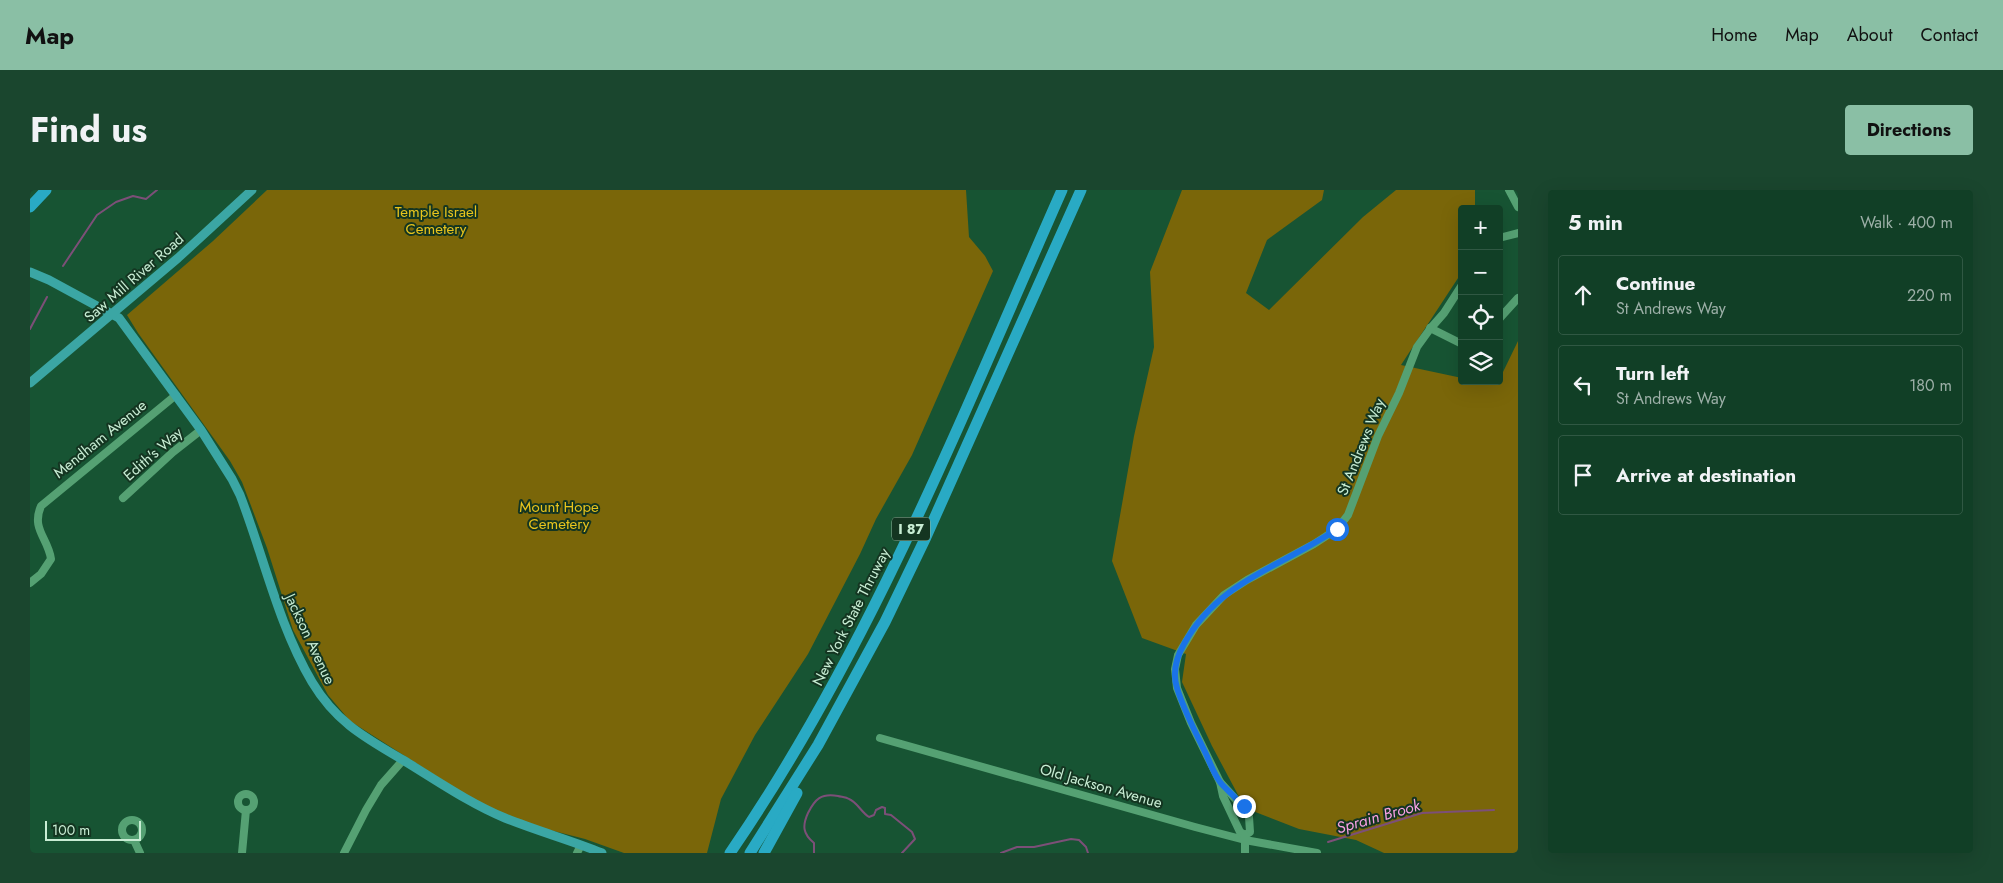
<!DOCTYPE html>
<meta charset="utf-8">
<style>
:root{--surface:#113f26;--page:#1a462e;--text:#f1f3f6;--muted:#9cafa7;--line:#305843;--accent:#8abfa5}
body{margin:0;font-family:Jost,sans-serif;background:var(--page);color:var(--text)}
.controls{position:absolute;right:15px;top:15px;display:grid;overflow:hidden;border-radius:5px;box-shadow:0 5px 20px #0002}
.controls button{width:45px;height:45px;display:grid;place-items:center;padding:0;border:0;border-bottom:1px solid var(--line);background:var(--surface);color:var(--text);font:25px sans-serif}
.scale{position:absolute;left:15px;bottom:12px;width:96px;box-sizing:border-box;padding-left:5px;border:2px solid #c8edd4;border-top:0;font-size:14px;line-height:18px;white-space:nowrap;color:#c8edd4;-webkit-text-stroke:4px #143521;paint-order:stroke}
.stop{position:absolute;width:15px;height:15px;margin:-11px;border:4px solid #1a73e8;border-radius:50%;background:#fff}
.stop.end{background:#1a73e8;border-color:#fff;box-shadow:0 1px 5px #0008}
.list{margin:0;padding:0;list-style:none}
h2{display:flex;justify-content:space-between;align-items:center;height:65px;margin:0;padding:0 20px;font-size:21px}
h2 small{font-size:16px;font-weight:400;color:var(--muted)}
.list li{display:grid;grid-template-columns:32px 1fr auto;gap:15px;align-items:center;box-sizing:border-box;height:80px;margin:0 10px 10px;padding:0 10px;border:1px solid var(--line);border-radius:5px}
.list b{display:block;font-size:19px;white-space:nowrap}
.list p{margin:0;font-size:16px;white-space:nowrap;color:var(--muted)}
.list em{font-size:16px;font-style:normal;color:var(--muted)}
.icon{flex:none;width:28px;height:28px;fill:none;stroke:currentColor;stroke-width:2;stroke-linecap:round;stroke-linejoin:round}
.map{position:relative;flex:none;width:1488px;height:663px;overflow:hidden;border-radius:5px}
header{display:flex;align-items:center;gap:30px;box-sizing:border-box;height:70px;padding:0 25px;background:var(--accent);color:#111}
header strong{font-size:24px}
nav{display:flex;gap:28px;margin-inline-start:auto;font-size:18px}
.intro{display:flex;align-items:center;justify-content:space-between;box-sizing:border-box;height:120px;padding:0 30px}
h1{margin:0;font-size:35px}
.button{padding:12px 22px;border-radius:5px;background:var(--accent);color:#111;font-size:18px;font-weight:700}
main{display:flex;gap:30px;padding:0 30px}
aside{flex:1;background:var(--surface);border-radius:5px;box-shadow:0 5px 20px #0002}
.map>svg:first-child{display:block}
.green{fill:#7a6609}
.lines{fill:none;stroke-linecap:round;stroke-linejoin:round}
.stream{stroke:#7c4f78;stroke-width:2}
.minor{stroke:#55a173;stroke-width:8}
.major{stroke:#3ba6a4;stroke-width:9}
.highway{stroke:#29aac4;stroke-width:11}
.route{stroke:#1a73e8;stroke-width:6}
.labels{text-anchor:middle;stroke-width:4;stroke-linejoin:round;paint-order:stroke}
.shield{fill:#143521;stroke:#92b69e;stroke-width:1}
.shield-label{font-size:14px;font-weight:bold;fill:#c8edd4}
.park-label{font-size:15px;fill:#e8c41d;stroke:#143521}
.street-label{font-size:15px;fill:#c8edd4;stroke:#143521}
.water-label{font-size:16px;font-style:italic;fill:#f7a0e3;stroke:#143521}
</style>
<header>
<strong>Map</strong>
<nav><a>Home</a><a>Map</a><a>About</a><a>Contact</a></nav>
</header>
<div class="intro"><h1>Find us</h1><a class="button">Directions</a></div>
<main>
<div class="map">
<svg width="1488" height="663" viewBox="0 0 1488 663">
<rect width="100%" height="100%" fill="#175433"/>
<!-- green -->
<g class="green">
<path d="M237,0H936L939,47L955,66L963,81L882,265L846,329L830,364L778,464L725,545L691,609L677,663H594L555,649L512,638L478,626L447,612L320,531L298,505L263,440L237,358L212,292L200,271L108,143L97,125L183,51Z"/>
<path d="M1152,0H1294L1292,10L1237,50L1216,103L1239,120L1333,27L1366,0H1445V19H1432V82L1371,175L1432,188V191H1469V182H1473L1488,151V663H1354L1326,650L1269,639L1215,618L1182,556L1152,492L1156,464L1112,448L1082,371L1104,246L1124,157L1120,82Z"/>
</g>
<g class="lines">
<!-- stream -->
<g class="stream">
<path d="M33,76L67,25L86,12L103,6L116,9L127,0"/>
<path d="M0,139L17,107"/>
<path d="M1298,652L1392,623L1464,620"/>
<path d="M784,663V653C773,644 772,636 778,623C785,609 791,603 808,606C811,607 816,607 819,609C827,612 831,622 839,627L844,625L846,620L852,617L855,618V624L861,625L882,642L885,649L872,663"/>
<path d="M971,663L987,657H1004L1041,649L1049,650L1056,657L1058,663"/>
</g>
<!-- minor -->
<g class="minor">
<path d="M1479,0L1488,17"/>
<path d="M1469,48L1488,43"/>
<path d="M1469,129L1488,108"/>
<path d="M1400,138L1432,154"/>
<path d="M93,308L143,262L171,240"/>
<path d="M0,393L11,384L21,369C18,348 1,339 11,316L146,205"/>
<path d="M850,548L1165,637L1215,650L1287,663"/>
<path d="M1190,592L1210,614L1214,616L1219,627L1220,642L1215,645"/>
<circle cx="216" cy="612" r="8"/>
<circle cx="102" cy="640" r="10"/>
<path d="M104,650L110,663"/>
<path d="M212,663L216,620"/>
<path d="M314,663L336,620L351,595L373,570"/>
<path d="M547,663L551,655"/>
<path d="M1215,663V645L1210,642L1193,606L1190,592L1161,533L1147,498L1145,479L1148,465L1166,435L1194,405L1217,390L1284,354L1307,339L1318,325L1348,246L1369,203L1387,157L1400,139L1414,123L1432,95"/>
</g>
<!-- major -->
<g class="major">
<path d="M0,82L19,90L89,128L171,240L202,289L210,305C234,367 248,434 282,492C306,532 334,547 373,570C406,590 439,613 475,628C507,641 540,650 572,663"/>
<path d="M0,193L148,68L222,0"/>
</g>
<!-- highway -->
<g class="highway">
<path d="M0,17L16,0"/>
<path d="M700,663C841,458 932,226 1032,0"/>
<path d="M720,663L788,555L855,432L896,347L1051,0"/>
<path d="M734,663L767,603"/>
</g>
</g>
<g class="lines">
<!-- route -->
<path class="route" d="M1214,616L1210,614C1205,605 1196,600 1190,592C1184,584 1180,573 1176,564C1166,543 1154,521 1147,498C1142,482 1146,468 1154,454C1188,391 1251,377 1307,339"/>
</g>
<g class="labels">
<!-- shield labels -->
<rect class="shield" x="862" y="327.5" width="38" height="23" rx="4"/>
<g class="shield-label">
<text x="881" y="344">I 87</text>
</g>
<!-- park labels -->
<g class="park-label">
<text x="406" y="27">Temple Israel<tspan x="406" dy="17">Cemetery</tspan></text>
<text x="529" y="322">Mount Hope<tspan x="529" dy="17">Cemetery</tspan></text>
</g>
<!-- street labels -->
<g class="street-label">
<text transform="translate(104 88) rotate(-41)" y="5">Saw Mill River Road</text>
<text transform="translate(70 249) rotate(-39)" y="5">Mendham Avenue</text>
<text transform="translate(1331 257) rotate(-68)" y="5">St Andrews Way</text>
<text transform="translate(123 264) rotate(-41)" y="5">Edith's Way</text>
<text transform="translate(821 427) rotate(-63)" y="5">New York State Thruway</text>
<text transform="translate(280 449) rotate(65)" y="5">Jackson Avenue</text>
<text transform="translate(1071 596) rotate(16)" y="5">Old Jackson Avenue</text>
</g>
<!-- water labels -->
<g class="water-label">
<text transform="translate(1348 626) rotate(-16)" y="6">Sprain Brook</text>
</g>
</g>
</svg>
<div class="controls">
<button>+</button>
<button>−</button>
<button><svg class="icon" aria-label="locate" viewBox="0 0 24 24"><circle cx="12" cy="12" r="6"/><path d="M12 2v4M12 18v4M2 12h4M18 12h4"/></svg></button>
<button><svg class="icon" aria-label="layers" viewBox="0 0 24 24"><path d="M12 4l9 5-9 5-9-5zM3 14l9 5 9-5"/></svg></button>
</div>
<div class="scale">100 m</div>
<div class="stop" style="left:1307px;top:339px"></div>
<div class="stop end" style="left:1214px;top:616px"></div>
</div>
<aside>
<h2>5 min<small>Walk · 400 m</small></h2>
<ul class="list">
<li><svg class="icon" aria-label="ahead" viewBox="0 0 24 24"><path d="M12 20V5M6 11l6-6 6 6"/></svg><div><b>Continue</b><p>St Andrews Way</p></div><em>220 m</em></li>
<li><svg class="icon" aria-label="left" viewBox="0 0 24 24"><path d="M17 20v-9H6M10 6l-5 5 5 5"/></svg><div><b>Turn left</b><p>St Andrews Way</p></div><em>180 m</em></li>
<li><svg class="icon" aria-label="arrive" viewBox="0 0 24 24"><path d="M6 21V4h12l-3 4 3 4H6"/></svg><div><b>Arrive at destination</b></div></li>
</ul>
</aside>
</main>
